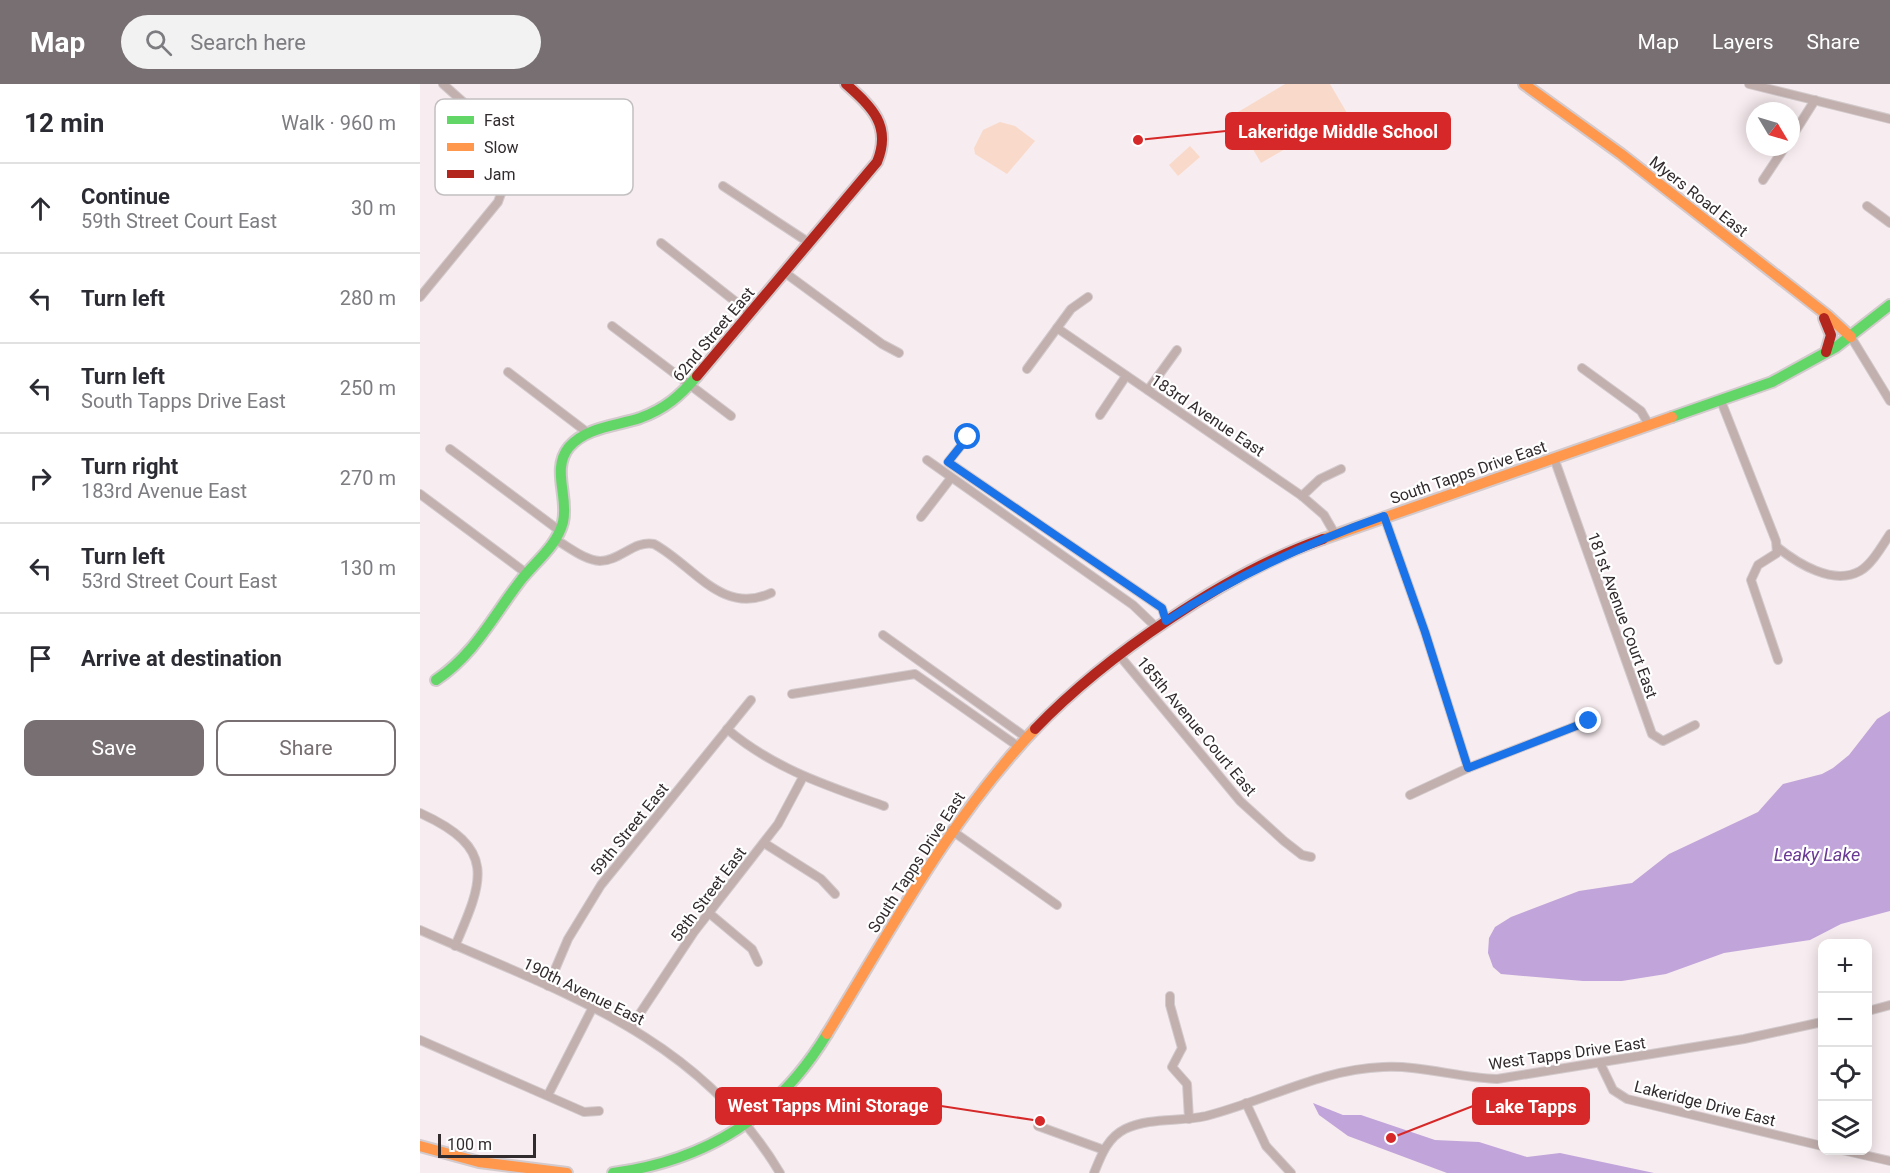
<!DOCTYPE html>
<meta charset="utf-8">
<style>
:root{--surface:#fff;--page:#f2f2f3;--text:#2b2b33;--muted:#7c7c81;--line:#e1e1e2;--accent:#776f71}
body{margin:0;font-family:Roboto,sans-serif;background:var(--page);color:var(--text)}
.controls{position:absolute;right:18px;bottom:18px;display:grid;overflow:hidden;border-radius:12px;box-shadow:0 3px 15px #0003}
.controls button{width:54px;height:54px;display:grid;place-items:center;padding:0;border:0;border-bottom:2px solid var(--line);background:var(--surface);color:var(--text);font:30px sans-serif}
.compass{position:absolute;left:1326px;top:18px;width:54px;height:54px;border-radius:50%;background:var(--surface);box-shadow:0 3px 15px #0003;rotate:128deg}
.scale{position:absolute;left:18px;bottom:15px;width:98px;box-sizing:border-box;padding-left:6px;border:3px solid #322b2d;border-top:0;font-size:16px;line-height:21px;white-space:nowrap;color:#322b2d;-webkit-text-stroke:4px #fff;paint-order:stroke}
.stop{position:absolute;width:18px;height:18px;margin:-14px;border:4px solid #1a73e8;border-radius:50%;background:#fff}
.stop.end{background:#1a73e8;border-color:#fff;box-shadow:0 2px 6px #0008}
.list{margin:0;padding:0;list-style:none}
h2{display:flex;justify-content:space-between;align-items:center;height:78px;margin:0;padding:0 24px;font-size:26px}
h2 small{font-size:20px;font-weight:400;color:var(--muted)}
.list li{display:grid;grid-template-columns:39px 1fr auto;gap:18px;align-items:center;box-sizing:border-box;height:90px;padding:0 24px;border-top:2px solid var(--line)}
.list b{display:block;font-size:22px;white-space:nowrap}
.list p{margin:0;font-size:20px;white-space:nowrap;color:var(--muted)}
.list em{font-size:20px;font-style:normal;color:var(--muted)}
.actions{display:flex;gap:12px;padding:18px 24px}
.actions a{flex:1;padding:14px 0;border:2px solid var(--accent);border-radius:12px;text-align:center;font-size:21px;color:var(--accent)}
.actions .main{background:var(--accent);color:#fff}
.icon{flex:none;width:33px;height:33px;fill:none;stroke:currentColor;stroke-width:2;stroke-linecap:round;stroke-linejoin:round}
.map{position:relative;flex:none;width:1470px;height:1089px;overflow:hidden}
header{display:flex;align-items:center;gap:36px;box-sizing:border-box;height:84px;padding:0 30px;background:var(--accent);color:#fff}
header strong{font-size:28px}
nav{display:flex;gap:33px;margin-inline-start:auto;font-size:21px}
.search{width:420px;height:54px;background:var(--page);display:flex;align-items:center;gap:15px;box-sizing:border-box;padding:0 21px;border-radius:33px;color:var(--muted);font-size:22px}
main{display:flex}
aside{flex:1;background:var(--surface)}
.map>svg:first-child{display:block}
.green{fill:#f9daca}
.water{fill:#c1a4da}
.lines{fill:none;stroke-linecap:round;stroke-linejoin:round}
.street-casing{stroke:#d3cacd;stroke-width:10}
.fast-casing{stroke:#d3cacd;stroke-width:14}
.slow-casing{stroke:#d3cacd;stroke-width:14}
.jam-casing{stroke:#d3cacd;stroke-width:14}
.street{stroke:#c2b0ae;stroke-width:8}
.fast{stroke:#63d668;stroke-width:10}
.slow{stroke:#ff974d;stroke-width:10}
.jam{stroke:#b3261e;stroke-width:10}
.route{stroke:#1a73e8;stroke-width:8}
.labels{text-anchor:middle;stroke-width:4.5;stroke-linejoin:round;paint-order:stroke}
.street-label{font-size:16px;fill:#322b2d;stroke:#fff}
.water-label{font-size:18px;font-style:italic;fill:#693994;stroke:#fff}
.key{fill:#fff;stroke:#c2bfc0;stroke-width:1.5}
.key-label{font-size:16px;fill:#322b2d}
.leader{fill:none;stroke:#d62828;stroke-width:2}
.callout-dot{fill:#d62828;stroke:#fff;stroke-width:2}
.callout{fill:#d62828;stroke:#d62828;stroke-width:2}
.callout-label{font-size:18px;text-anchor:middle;font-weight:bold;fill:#fff}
</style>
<header>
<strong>Map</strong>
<div class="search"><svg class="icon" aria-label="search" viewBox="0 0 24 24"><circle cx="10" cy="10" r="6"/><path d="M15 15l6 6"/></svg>Search here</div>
<nav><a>Map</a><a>Layers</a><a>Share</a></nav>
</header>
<main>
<aside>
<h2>12 min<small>Walk · 960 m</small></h2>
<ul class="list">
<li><svg class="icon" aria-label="ahead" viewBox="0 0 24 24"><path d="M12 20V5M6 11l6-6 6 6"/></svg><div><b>Continue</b><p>59th Street Court East</p></div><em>30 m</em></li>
<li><svg class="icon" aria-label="left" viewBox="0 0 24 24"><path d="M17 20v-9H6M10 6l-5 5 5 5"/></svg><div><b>Turn left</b></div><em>280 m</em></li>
<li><svg class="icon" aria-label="left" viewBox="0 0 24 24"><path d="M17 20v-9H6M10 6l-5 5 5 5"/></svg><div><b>Turn left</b><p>South Tapps Drive East</p></div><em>250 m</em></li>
<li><svg class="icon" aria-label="right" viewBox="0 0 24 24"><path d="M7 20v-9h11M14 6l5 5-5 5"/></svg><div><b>Turn right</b><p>183rd Avenue East</p></div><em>270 m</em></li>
<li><svg class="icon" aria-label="left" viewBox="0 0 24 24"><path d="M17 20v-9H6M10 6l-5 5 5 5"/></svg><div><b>Turn left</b><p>53rd Street Court East</p></div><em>130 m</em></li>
<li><svg class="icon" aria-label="arrive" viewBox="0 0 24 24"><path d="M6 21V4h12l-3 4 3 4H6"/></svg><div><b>Arrive at destination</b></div></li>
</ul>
<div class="actions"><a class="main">Save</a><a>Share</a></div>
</aside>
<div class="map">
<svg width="1470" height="1089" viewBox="0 0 1470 1089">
<rect width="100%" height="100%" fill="#f7ecef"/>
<!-- green -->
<g class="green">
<path d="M865,0H910L927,29L841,79L813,31Z"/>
<path d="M580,38L595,42L615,57L587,90L555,70L554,64L563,46Z"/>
<path d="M770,62L780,73L758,92L749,81Z"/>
</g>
<!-- water -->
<g class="water">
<path d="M1470,627V827L1421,840L1390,856L1304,869L1246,890L1202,897H1163L1081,890L1073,883L1068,869L1069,854L1075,843L1091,833L1159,807L1212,799L1249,770L1338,728L1363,700L1402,690L1413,684L1429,671L1457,635Z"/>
<path d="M893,1019L923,1031H941L1015,1056L1059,1058L1107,1073L1140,1069L1234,1089H1027L928,1052L899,1031Z"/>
</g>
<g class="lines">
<!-- street casing -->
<g class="street-casing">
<g id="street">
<path d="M1329,0L1470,35"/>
<path d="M1371,54L1395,16"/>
<path d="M1343,96L1365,63"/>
<path d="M303,102L388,158"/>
<path d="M1447,122L1470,139"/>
<path d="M241,159L330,229"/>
<path d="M364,188L462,260L479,269"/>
<path d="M0,213L78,118L88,90L87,67L78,49L23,0"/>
<path d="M192,242L311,332"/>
<path d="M637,244L882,412L904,431L915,450"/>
<path d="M1431,253L1470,317"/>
<path d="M1162,284L1221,327L1229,341"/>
<path d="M607,285L651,225L668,213"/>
<path d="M88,288L168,349"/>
<path d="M728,306L757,266"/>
<path d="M1301,317L1356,457L1357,469L1338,481L1331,496L1358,576"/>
<path d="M680,331L706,292"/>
<path d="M548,353L528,378L742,524L746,537"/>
<path d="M30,365L140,447"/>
<path d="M1134,374L1232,650L1243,657L1275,641"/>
<path d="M507,376L713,521L736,543"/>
<path d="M0,410L106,489"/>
<path d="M882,412L900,395L921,385"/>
<path d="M964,432L1005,548L1048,684"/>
<path d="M501,433L531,394"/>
<path d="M136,456C149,463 164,476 180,477C200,477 214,456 234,460C273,481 302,532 351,509"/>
<path d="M1357,463C1377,479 1413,502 1440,487C1452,480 1462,462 1470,450"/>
<path d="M463,551L607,654"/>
<path d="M699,571L820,717L864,757L882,771L891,773"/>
<path d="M372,610L495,590L599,663"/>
<path d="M307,645C354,685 408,702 464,722"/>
<path d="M990,711L1048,684L1169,637"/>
<path d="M0,729C77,764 64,795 35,862"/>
<path d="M531,746L637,821"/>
<path d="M344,759L401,795L415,810"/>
<path d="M289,829L332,865L338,878"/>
<path d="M0,846C138,907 278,951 360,1089"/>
<path d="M128,902L148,855L181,801L331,616"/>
<path d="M750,912V921L762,964L752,983L767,1000L769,1035"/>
<path d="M1448,927L1470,921"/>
<path d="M211,943L274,848L358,740L383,693"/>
<path d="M0,956L164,1028L179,1027"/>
<path d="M1180,979L1193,1006L1207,1015L1402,1062"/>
<path d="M128,1011L173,923"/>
<path d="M826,1019L846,1062L871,1089"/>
<path d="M618,1042L684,1066"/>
<path d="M1422,1066L1470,1077"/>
<path d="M674,1089C681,1072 687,1054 705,1045C730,1033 760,1038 786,1032C845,1017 902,985 963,983C1001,981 1039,994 1077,995L1324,955L1402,938"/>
</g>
</g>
<!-- fast casing -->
<g class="fast-casing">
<g id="fast">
<path d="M1252,333L1352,298L1416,263L1470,221"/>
<path d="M16,596C55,570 73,532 101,496C115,478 137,462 143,438C149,413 131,385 149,363C166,343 196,342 220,334C245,325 260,312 277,292"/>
<path d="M193,1089C288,1076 357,1032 407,950"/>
</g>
</g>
<!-- slow casing -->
<g class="slow-casing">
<g id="slow">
<path d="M1104,0L1201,70L1407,231L1431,253"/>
<path d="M903,455L1252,333"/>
<path d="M407,950C472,844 529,736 615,645"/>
<path d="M0,1062L59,1078L147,1089"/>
</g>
</g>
<!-- jam casing -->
<g class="jam-casing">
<g id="jam">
<path d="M1404,234L1411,251L1406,268"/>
<path d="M277,292L457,78C472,42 452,23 426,0"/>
<path d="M615,645C685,572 808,488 903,455"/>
</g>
</g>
<!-- street -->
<use href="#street" class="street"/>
<!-- fast -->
<use href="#fast" class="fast"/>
<!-- slow -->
<use href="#slow" class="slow"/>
<!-- jam -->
<use href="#jam" class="jam"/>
</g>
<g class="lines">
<!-- route -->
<path class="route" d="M548,353L528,378L742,524L746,537C815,492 887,459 964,432L1005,548L1048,684L1169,637"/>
</g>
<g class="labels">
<!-- street labels -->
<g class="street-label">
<text transform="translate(1279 112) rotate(38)" y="6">Myers Road East</text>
<text transform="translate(293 250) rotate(-50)" y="6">62nd Street East</text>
<text transform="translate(788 331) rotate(34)" y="6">183rd Avenue East</text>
<text transform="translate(1048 388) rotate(-19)" y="6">South Tapps Drive East</text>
<text transform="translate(1203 531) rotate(70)" y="6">181st Avenue Court East</text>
<text transform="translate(777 642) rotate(50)" y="6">185th Avenue Court East</text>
<text transform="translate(209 745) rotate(-51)" y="6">59th Street East</text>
<text transform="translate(496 778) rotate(-57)" y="6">South Tapps Drive East</text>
<text transform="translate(288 810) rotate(-53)" y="6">58th Street East</text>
<text transform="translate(164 907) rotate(26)" y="6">190th Avenue East</text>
<text transform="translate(1147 969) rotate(-8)" y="6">West Tapps Drive East</text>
<text transform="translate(1285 1019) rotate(14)" y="6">Lakeridge Drive East</text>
</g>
<!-- water labels -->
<g class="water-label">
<text x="1397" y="777">Leaky Lake</text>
</g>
</g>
<!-- legend -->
<rect x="15" y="15" width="198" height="96" rx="9" class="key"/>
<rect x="27" y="32" width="27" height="8" fill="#63d668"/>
<rect x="27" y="59" width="27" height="8" fill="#ff974d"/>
<rect x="27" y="86" width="27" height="8" fill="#b3261e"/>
<g class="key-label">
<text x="64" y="42">Fast</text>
<text x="64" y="69">Slow</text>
<text x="64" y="96">Jam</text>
</g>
<!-- callouts -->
<path class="leader" d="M718 56L806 47M620 1037L521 1022M971 1054L1053 1022"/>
<g class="callout-dot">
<circle cx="718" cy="56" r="6"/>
<circle cx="620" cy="1037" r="6"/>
<circle cx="971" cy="1054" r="6"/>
</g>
<g class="callout">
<rect x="806" y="29" width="224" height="36" rx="6"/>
<rect x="296" y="1004" width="225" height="36" rx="6"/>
<rect x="1053" y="1004" width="116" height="36" rx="6"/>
</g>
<g class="callout-label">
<text x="918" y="54">Lakeridge Middle School</text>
<text x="408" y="1028">West Tapps Mini Storage</text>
<text x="1111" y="1029">Lake Tapps</text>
</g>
</svg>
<div class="controls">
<button>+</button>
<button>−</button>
<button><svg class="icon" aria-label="locate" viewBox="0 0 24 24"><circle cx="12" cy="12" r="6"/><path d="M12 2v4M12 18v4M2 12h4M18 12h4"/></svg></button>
<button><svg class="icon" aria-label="layers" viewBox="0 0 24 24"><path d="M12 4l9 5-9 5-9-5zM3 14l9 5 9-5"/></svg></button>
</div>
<svg class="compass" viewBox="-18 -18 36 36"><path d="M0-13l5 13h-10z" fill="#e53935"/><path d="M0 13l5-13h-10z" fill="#7c7c81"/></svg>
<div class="scale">100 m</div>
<div class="stop" style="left:548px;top:353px"></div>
<div class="stop end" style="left:1169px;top:637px"></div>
</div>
</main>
